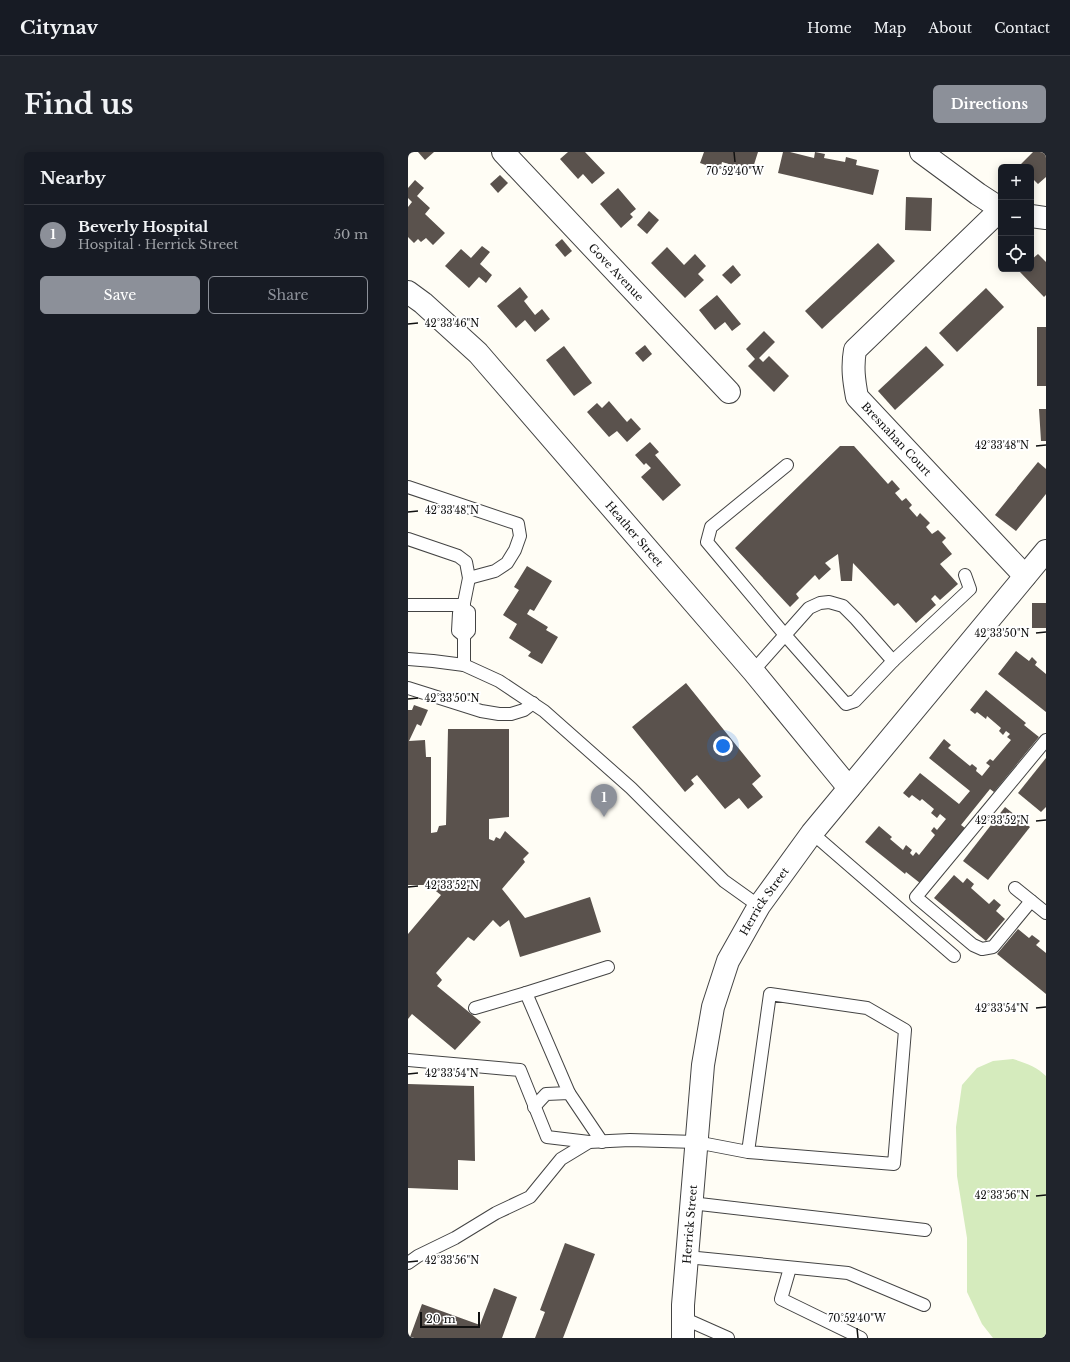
<!DOCTYPE html>
<meta charset="utf-8">
<style>
:root{--surface:#171b24;--page:#20242c;--text:#f1f3f6;--muted:#9ea1a6;--line:#363941;--accent:#8c9099}
body{margin:0;font-family:"Libre Baskerville",serif;background:var(--page);color:var(--text)}
.controls{position:absolute;right:12px;top:12px;display:grid;overflow:hidden;border-radius:6px;box-shadow:0 2px 10px #0003}
.controls button{width:36px;height:36px;display:grid;place-items:center;padding:0;border:0;border-bottom:1px solid var(--line);background:var(--surface);color:var(--text);font:20px sans-serif}
.scale{position:absolute;left:12px;bottom:10px;width:60px;box-sizing:border-box;padding-left:4px;border:2px solid #111;border-top:0;font-size:11px;line-height:14px;white-space:nowrap;color:#111;-webkit-text-stroke:3px #fff;paint-order:stroke}
.you{position:absolute;left:315px;top:594px;width:14px;height:14px;margin:-10px;border:3px solid #fff;border-radius:50%;background:#1a73e8;box-shadow:0 0 0 6px #1a73e833}
.badge{display:grid;place-items:center;width:26px;height:26px;border-radius:50%;background:var(--accent);color:#fff;font-size:13px;font-weight:700}
.pin{position:absolute;translate:-50% -33px;filter:drop-shadow(0 1px 2px #0008)}
.pin::after{content:'';position:absolute;top:21px;width:14px;height:12px;background:inherit;clip-path:polygon(0 0,100% 0,50% 100%)}
.list{margin:0;padding:0;list-style:none}
h2{display:flex;justify-content:space-between;align-items:center;height:52px;margin:0;padding:0 16px;font-size:17px}
h2 small{font-size:13px;font-weight:400;color:var(--muted)}
.list li{display:grid;grid-template-columns:26px 1fr auto;gap:12px;align-items:center;box-sizing:border-box;height:60px;padding:0 16px;border-top:1px solid var(--line)}
.list b{display:block;font-size:15px;white-space:nowrap}
.list p{margin:0;font-size:13px;white-space:nowrap;color:var(--muted)}
.list em{font-size:13px;font-style:normal;color:var(--muted)}
.actions{display:flex;gap:8px;padding:12px 16px}
.actions a{flex:1;padding:9px 0;border:1px solid var(--accent);border-radius:6px;text-align:center;font-size:14px;color:var(--accent)}
.actions .main{background:var(--accent);color:#fff}
.icon{flex:none;width:22px;height:22px;fill:none;stroke:currentColor;stroke-width:2;stroke-linecap:round;stroke-linejoin:round}
.map{position:relative;flex:none;width:638px;height:1186px;overflow:hidden;border-radius:6px}
header{display:flex;align-items:center;gap:24px;box-sizing:border-box;height:56px;padding:0 20px;background:var(--surface);border-bottom:1px solid var(--line)}
header strong{font-size:19px}
nav{display:flex;gap:22px;margin-inline-start:auto;font-size:14px}
.intro{display:flex;align-items:center;justify-content:space-between;box-sizing:border-box;height:96px;padding:0 24px}
h1{margin:0;font-size:28px}
.button{padding:10px 18px;border-radius:6px;background:var(--accent);color:#fff;font-size:14px;font-weight:700}
main{display:flex;gap:24px;padding:0 24px}
aside{flex:1;background:var(--surface);border-radius:6px;box-shadow:0 2px 10px #0003}
.map>svg:first-child{display:block}
.green{fill:#d5ebbd}
.building{fill:#5a524d}
.lines{fill:none;stroke-linecap:round;stroke-linejoin:round}
.service-casing{stroke:#444;stroke-width:14}
.minor-casing{stroke:#444;stroke-width:24}
.tertiary-casing{stroke:#444;stroke-width:24}
.service{stroke:#fff;stroke-width:12}
.minor{stroke:#fff;stroke-width:22}
.tertiary{stroke:#fff;stroke-width:22}
.ticks{fill:none;stroke:#111;stroke-width:1.5}
.labels{text-anchor:middle;stroke-width:4;stroke-linejoin:round;paint-order:stroke}
.street-label{font-size:11px;fill:#111;stroke:#fff}
.ticks-label{font-size:10px;text-anchor:middle;fill:#111;stroke:#fff;stroke-width:4;stroke-linejoin:round;paint-order:stroke}
</style>
<header>
<strong>Citynav</strong>
<nav><a>Home</a><a>Map</a><a>About</a><a>Contact</a></nav>
</header>
<div class="intro"><h1>Find us</h1><a class="button">Directions</a></div>
<main>
<aside>
<h2>Nearby<small></small></h2>
<ul class="list">
<li><span class="badge">1</span><div><b>Beverly Hospital</b><p>Hospital · Herrick Street</p></div><em>50 m</em></li>
</ul>
<div class="actions"><a class="main">Save</a><a>Share</a></div>
</aside>
<div class="map">
<svg width="638" height="1186" viewBox="0 0 638 1186">
<rect width="100%" height="100%" fill="#fffdf5"/>
<!-- green -->
<path class="green" d="M605,907C618,911 629,915 638,924V1186H585L574,1172L559,1140V1086L549,1024L548,975L554,933L569,916L585,909Z"/>
<!-- building -->
<g class="building">
<path d="M10,0H26L17,8Z"/>
<path d="M160,0H177L197,21L184,32L175,22L170,27L152,7Z"/>
<path d="M296,0H350L344,19L314,10L312,18L292,11Z"/>
<path d="M375,0H382L406,6L407,0L417,2L416,6L437,10L438,5L449,8L448,13L471,18L465,43L370,21Z"/>
<path d="M625,0H638V25L630,32L623,25V15H613L612,13Z"/>
<path d="M92,23L100,31L90,41L82,32Z"/>
<path d="M7,28L16,36L9,44L22,56L17,62L37,81L25,93L18,86L13,90L10,87L6,91L0,85V55L4,50L0,46V36Z"/>
<path d="M210,36L228,57L222,62L225,65L213,76L192,52Z"/>
<path d="M498,45L524,46L523,79L497,78Z"/>
<path d="M241,59L251,68L239,82L229,73Z"/>
<path d="M154,87L164,99L157,105L147,93Z"/>
<path d="M470,91L487,109L414,177L397,159Z"/>
<path d="M74,94L82,100L72,112L84,123L78,131L71,125L61,136L37,114L53,97L63,106Z"/>
<path d="M259,95L276,113L287,102L298,114L290,122L296,128L277,146L243,111Z"/>
<path d="M630,102L638,110V143L636,145L612,120L615,117H623V108Z"/>
<path d="M325,113L333,123L323,132L314,123Z"/>
<path d="M112,135L120,145L116,149L127,163L134,157L142,167L127,180L117,168L108,176L89,154Z"/>
<path d="M578,136L596,155L549,200L531,181Z"/>
<path d="M309,143L333,172L324,179L317,170L307,178L291,158Z"/>
<rect x="629" y="175" width="9" height="59"/>
<path d="M356,179L367,190L351,206L355,210L361,204L381,224L366,240L340,214L347,207L338,197Z"/>
<path d="M237,193L244,202L235,210L227,201Z"/>
<path d="M156,194L184,231L166,244L138,208Z"/>
<path d="M518,194L536,213L487,258L470,239Z"/>
<path d="M201,249L219,270L223,266L233,277L219,290L209,279L201,285L179,260L189,251L194,256Z"/>
<path d="M631,257H638V289H633Z"/>
<path d="M242,290L251,300L247,303L273,333L255,349L233,325L243,316L238,311L236,313L227,303Z"/>
<path d="M432,294H446L480,332L484,328L492,337L487,341L494,349L498,346L504,353L501,356L509,365L512,361L522,371L518,375L524,382L530,378L538,386L534,390L544,402L532,412L550,432L532,448L527,443L523,447L528,453L508,471L490,451L486,454L445,411L444,429H433L430,402L417,411L423,417L411,428L407,423L388,442L391,446L382,455L327,396Z"/>
<path d="M630,310L638,317V342L608,379L587,363Z"/>
<path d="M119,414L144,429L126,459L122,457L119,462L140,475L138,478L150,485L134,512L120,504L123,500L101,486L109,472L95,463L111,438L106,435Z"/>
<rect x="624" y="451" width="14" height="25"/>
<path d="M608,499L621,509L624,505L629,510L627,513L638,522V560L590,522Z"/>
<path d="M278,531L353,624L344,632L355,645L340,657L331,646L317,657L289,623L283,628L286,632L277,640L224,575Z"/>
<path d="M578,538L618,571L616,573L631,585L586,640L582,637L553,673L557,676L512,731L498,720L497,722L457,690L471,674L484,685L482,687L495,698L498,693L504,698L502,701L505,704L508,700L511,703L527,683L523,679L526,675L529,678L538,667L532,662L529,666L523,661L526,657L514,647L512,649L504,643L501,646L495,641L512,621L551,652L562,639L521,606L536,587L543,593L540,596L562,614L564,612L569,616L568,619L574,624L582,614L578,611L582,607L585,609L603,588L599,585L602,582L598,579L595,583L591,579L593,576L579,564L578,567L569,560L567,562L562,558Z"/>
<path d="M6,553L20,558L13,574L9,572L1,589L17,588L18,605H23V681L29,680L31,674L38,673L40,577H101V665L81,667V687L86,689L88,685L92,687L97,679L121,701L115,707L117,710L94,737L117,766L182,745L193,780L112,805L101,768L92,775L85,768L66,789L60,785L28,821L34,828L29,834L73,870L47,898L4,862L0,867V782L33,743L20,733H0V558H4Z"/>
<path d="M638,606V655L633,660L610,641Z"/>
<path d="M597,655L622,675L580,728L555,709Z"/>
<path d="M546,723L555,731L559,726L566,732L563,736L581,752L586,747L593,753L588,759L597,767L578,789L526,746Z"/>
<path d="M610,777L621,786L624,783L632,789L628,793L638,801V842L589,802Z"/>
<path d="M0,932L66,934L67,1009L50,1008V1038L0,1036Z"/>
<path d="M157,1091L187,1102L155,1186H127L137,1160L132,1158Z"/>
<path d="M86,1136L109,1145L94,1186H6L2,1185L14,1152L72,1173Z"/>
</g>
<g class="lines">
<!-- service casing -->
<g class="service-casing">
<g id="service">
<path d="M0,335L110,372L112,384L107,398L99,411L87,419L61,426"/>
<path d="M0,387L50,404L58,410L61,426L55,456L51,461L50,479L56,484"/>
<path d="M0,453H56"/>
<path d="M55,456L61,460V479L56,484V513"/>
<path d="M0,507L25,509L56,513L91,529L136,559L223,636L316,729L351,754"/>
<path d="M485,509L562,437L557,423"/>
<path d="M345,519L401,456L412,451L421,450L435,454L448,467L485,509L447,549L438,552L377,483L299,390L303,375L379,313"/>
<path d="M0,536L73,559L91,562H103L116,558L125,551"/>
<path d="M404,681L546,804"/>
<path d="M607,736L638,761"/>
<path d="M623,749L585,795L574,797L565,793L508,745L638,588"/>
<path d="M118,841L200,815"/>
<path d="M67,856L118,841L161,941"/>
<path d="M0,908L112,918L139,985L181,990"/>
<path d="M126,955L138,942L161,941L194,990"/>
<path d="M283,1051L517,1078"/>
<path d="M279,1105L440,1121L516,1153"/>
<path d="M0,1111L10,1104L47,1086L88,1061L122,1045L153,1007L181,990L222,988L288,990L340,1000L486,1012L497,878L459,856L362,842L340,1000"/>
<path d="M382,1116L373,1147L453,1186"/>
<path d="M275,1166L320,1186"/>
</g>
</g>
<!-- minor casing -->
<g class="minor-casing">
<g id="minor">
<path id="s1" d="M95,0L321,240"/>
<path d="M513,0L570,42L593,57"/>
<path id="s2" d="M593,57L447,198C444,215 446,229 449,245L617,424"/>
<path d="M623,64L638,66"/>
</g>
</g>
<!-- tertiary casing -->
<g class="tertiary-casing">
<g id="tertiary">
<path id="s3" d="M0,140L15,151L70,201L345,519L441,636"/>
<path id="s4" d="M275,1186V1153L295,913L305,855L320,809L351,754L404,681L638,399"/>
</g>
</g>
<!-- service -->
<use href="#service" class="service"/>
<!-- minor -->
<use href="#minor" class="minor"/>
<!-- tertiary -->
<use href="#tertiary" class="tertiary"/>
</g>
<!-- ticks -->
<path class="ticks" d="M326,0L327,10M0,172L10,171M628,294L638,293M0,360L10,359M628,481L638,480M0,547L10,546M628,669L638,668M0,735L10,734M628,856L638,855M0,922L10,921M628,1044L638,1043M0,1110L10,1109M449,1176L450,1186"/>
<g class="labels">
<!-- street labels -->
<g class="street-label">
<text dy="4" stroke="none"><textPath href="#s1" startOffset="165">Gove Avenue</textPath></text>
<text dy="4" stroke="none"><textPath href="#s2" startOffset="308">Bresnahan Court</textPath></text>
<text dy="4" stroke="none"><textPath href="#s3" startOffset="332">Heather Street</textPath></text>
<text dy="4" stroke="none"><textPath href="#s4" startOffset="451">Herrick Street</textPath></text>
<text dy="4" stroke="none"><textPath href="#s4" startOffset="114">Herrick Street</textPath></text>
</g>
</g>
<g class="ticks-label">
<text x="327" y="23">70°52'40"W</text>
<text x="44" y="175">42°33'46"N</text>
<text x="594" y="297">42°33'48"N</text>
<text x="44" y="362">42°33'48"N</text>
<text x="594" y="485">42°33'50"N</text>
<text x="44" y="550">42°33'50"N</text>
<text x="594" y="672">42°33'52"N</text>
<text x="44" y="737">42°33'52"N</text>
<text x="594" y="860">42°33'54"N</text>
<text x="44" y="925">42°33'54"N</text>
<text x="594" y="1047">42°33'56"N</text>
<text x="44" y="1112">42°33'56"N</text>
<text x="449" y="1170">70°52'40"W</text>
</g>
</svg>
<div class="controls">
<button>+</button>
<button>−</button>
<button><svg class="icon" aria-label="locate" viewBox="0 0 24 24"><circle cx="12" cy="12" r="6"/><path d="M12 2v4M12 18v4M2 12h4M18 12h4"/></svg></button>
</div>
<div class="scale">20 m</div>
<div class="you"></div>
<div class="pin badge" style="left:196px;top:665px">1</div>
</div>
</main>
